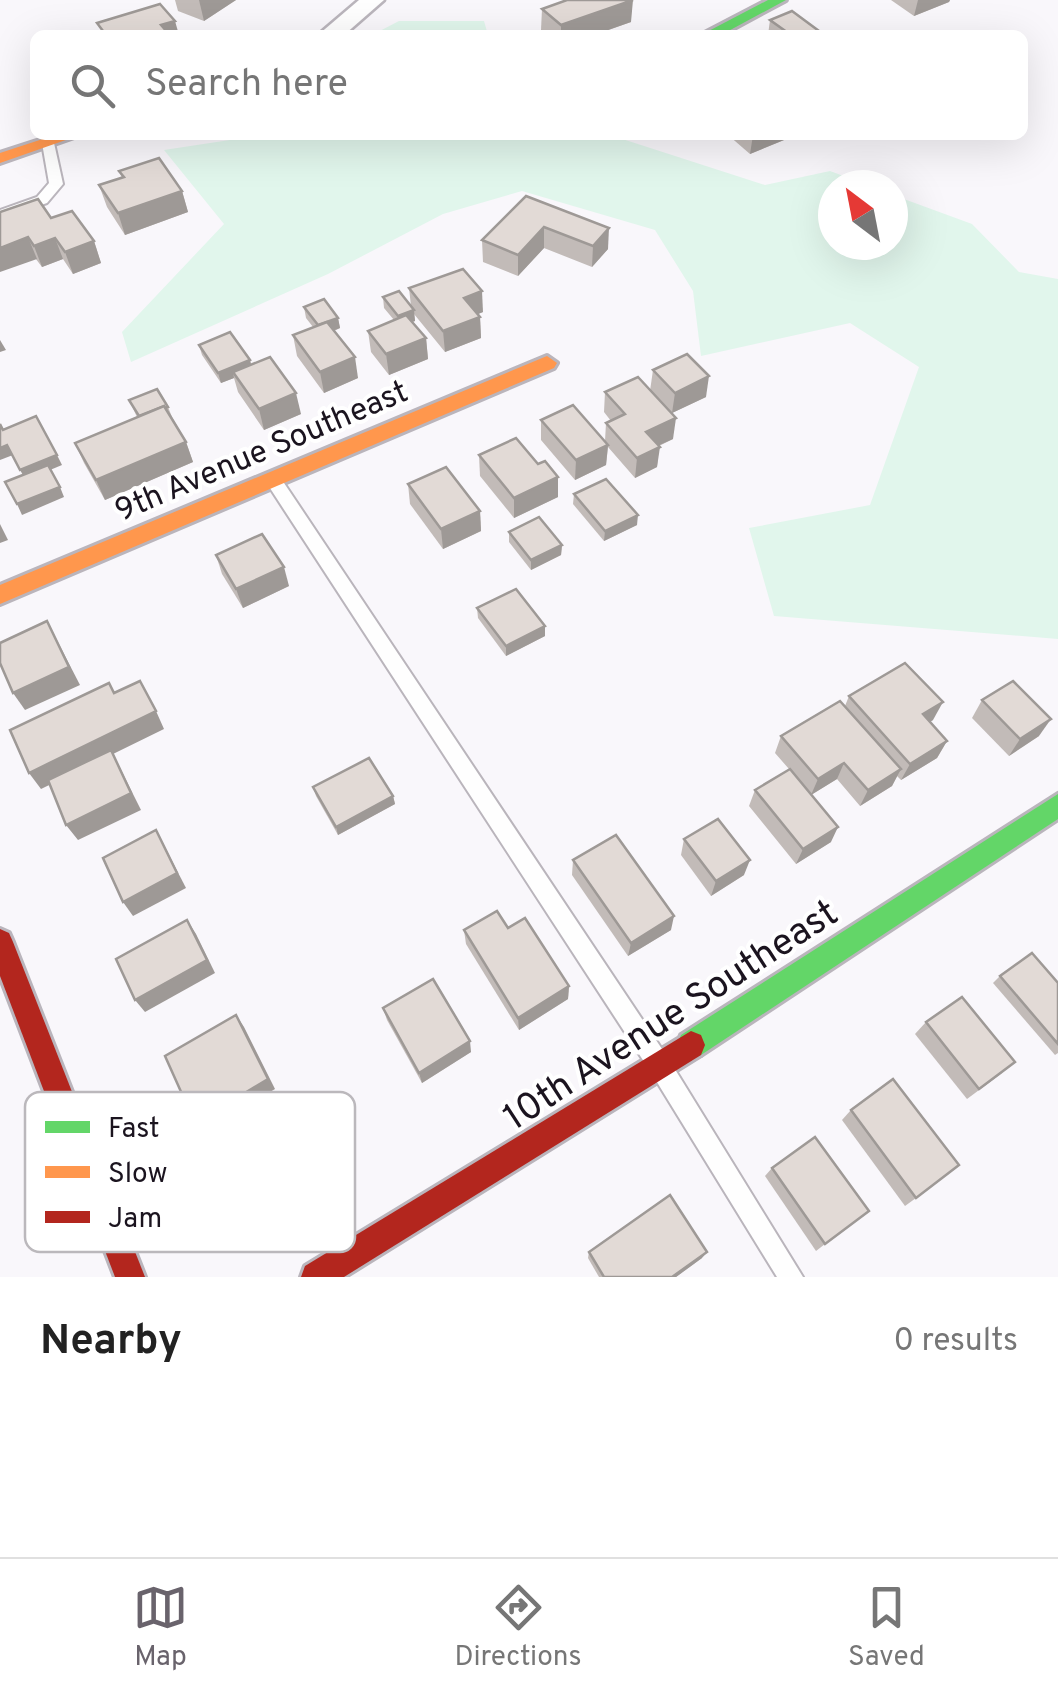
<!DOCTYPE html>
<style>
:root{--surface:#fff;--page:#f6f6f6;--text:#222;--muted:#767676;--line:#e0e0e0;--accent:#69636c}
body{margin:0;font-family:Overpass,sans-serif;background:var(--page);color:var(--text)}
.compass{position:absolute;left:818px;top:170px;width:90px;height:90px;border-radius:50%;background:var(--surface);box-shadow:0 10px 40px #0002;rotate:328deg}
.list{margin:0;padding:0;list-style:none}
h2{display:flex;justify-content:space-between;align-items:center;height:130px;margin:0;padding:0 40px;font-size:42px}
h2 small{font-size:32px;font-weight:400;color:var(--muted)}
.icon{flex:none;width:55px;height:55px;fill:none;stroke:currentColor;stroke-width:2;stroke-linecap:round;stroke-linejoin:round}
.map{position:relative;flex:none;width:1058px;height:1277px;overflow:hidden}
.search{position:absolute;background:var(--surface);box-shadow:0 10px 40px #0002;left:30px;right:30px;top:30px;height:110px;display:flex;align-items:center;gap:25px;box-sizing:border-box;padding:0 35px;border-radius:15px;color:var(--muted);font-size:38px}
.sheet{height:280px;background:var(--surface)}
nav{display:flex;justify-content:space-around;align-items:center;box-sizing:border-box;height:140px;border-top:2px solid var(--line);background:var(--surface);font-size:28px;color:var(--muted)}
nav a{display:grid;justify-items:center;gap:5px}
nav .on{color:var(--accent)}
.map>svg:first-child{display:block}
.green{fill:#e1f6ec}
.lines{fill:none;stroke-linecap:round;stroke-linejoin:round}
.lane-casing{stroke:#bab5bc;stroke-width:4}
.street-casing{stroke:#bab5bc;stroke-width:5}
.fast-casing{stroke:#bab5bc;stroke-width:6}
.slow-casing{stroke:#bab5bc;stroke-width:6}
.jam-casing{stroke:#bab5bc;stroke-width:6}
.lane{fill:#fefefe;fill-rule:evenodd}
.street{fill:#fefefe;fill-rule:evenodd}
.fast{fill:#63d668;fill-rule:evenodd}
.slow{fill:#ff974d;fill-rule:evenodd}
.jam{fill:#b3261e;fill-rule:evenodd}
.wall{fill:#c2bbb8}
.shaded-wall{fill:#9e9996}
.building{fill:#e2dad6;stroke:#9e9996;stroke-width:2.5}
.labels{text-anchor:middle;stroke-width:8;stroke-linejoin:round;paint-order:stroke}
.street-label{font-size:32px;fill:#1b141f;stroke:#fff}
.near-street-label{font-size:38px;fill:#1b141f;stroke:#fff}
.key{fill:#fff;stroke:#bbb8bc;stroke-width:2.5}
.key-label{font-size:28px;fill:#1b141f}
</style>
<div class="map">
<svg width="1058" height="1277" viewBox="0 0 1058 1277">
<rect width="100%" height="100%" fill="#f9f7fb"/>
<!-- green -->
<g class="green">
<path d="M399,21H484L488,35H372Z"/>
<path d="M263,135H610L765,185L830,171L868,185H833V245H893V195L972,224L1019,272L1058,279V639L774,616L749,528L870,505L919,367L850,323L701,356L693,291L655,230L522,191L443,214L328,274L131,362L122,332L224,224L164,150Z"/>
</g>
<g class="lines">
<!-- lane casing -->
<g class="lane-casing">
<g id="lane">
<path d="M48,139L54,143L63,184L47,203L0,219V210L37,197L49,183L42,143Z"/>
<path d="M274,475L280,477L668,1058L803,1277H777L652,1074L268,485L266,481Z"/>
</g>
</g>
<!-- street casing -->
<g class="street-casing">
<path id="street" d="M359,0H384L344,35H318Z"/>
</g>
<!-- fast casing -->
<g class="fast-casing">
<g id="fast">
<path d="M768,0H786L721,35H701Z"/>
<path d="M1058,794V819L701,1055L691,1059L681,1055L677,1045L681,1035Z"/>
</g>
</g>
<!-- slow casing -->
<g class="slow-casing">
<g id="slow">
<path d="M55,135H80L0,163V153Z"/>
<path d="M547,356L557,363L554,368L0,604V585Z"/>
</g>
</g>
<!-- jam casing -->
<g class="jam-casing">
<g id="jam">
<path d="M0,929L9,933L13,942L145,1277H115L0,976Z"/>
<path d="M691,1031L701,1035L705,1045L701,1055L344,1277H301L305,1266Z"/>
</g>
</g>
<!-- lane -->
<use href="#lane" class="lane"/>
<!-- street -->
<use href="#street" class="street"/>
<!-- fast -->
<use href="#fast" class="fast"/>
<!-- slow -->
<use href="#slow" class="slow"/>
<!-- jam -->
<use href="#jam" class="jam"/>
</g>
<!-- wall -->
<g class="wall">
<path d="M175,0H236L204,21L178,11Z"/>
<path d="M891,0H950L949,2L914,16Z"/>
<path d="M542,9L631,22L594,35H547L541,30Z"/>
<path d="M770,20L823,34L822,35H768Z"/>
<path d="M728,135H785L784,140L750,154Z"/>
<path d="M119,171L182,191L188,212L125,235L107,207L99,185L122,178Z"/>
<path d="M526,196L608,249L592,267L544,248L518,276L483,262L482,240Z"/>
<path d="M0,212L51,218L94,241L101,263L73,274L63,259L42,267Z"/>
<path d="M409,288L483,312L478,314L480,317L481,338L445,352L414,314L415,321L412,322L426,338L428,359L389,375L371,352L368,331L394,320L384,308L383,297L411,306Z"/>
<path d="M304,307L338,318L340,328L334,331L358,378L324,393L297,356L293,335L313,327L306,318Z"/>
<path d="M199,345L250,360L251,364L301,414L264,430L238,392L234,378L221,383L202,355Z"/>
<path d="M653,370L706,397L672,413L650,391Z"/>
<path d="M605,392L673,439L659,446L657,467L635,478L608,447L606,465L575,480L541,440V420L605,441L606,423L611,421L604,412Z"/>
<path d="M129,400L168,407L172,417L186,442L193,462L105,500L84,463L75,443L137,417Z"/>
<path d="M479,455L558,497L514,518L480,476Z"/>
<path d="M408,484L480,511L481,531L443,549L410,504Z"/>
<path d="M574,494L637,525L604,541L573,504Z"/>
<path d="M509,532L562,545L561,555L531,570L509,542Z"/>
<path d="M216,555L289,586L243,608L222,574Z"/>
<path d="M477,608L545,626V636L506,656L478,618Z"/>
<path d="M849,696L933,720L930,722L947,741L937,758L901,780L897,776L892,786L860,806L837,779L811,795L831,842L796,864L749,806L755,790L789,769L775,753L781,736L845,706Z"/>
<path d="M982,700L1039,736L1009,756L972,718Z"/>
<path d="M313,787L393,796L395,804L338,835L316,796Z"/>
<path d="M684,839L744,875L711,896L681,855Z"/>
<path d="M573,860L671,930L628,956L572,875Z"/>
<path d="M508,928L569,986L568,999L519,1030L466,944L464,930Z"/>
<path d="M1000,976L1058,983V1053L1055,1055L993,983Z"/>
<path d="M383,1008L471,1052L422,1083L387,1020Z"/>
<path d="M926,1022L1002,1073L967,1099L915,1034Z"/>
<path d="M851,1110L916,1198L905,1206L842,1120Z"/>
<path d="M772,1168L825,1244L816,1251L765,1176Z"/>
<path d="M589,1252L702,1258L676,1277H599L588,1258Z"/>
</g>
<!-- shaded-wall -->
<g class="shaded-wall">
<path d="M199,0H236L204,21Z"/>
<path d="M633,0L631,22L594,35H561V25Z"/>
<path d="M918,0H950L949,2L914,16Z"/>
<path d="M175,21L179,35H160L161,25Z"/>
<path d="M753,135H785L784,140L750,154Z"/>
<path d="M182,191L188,212L125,235L118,213Z"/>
<path d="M544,227V248L518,276V255Z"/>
<path d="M609,228L608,249L592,267L593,246Z"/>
<path d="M28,237L37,259L0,272V248Z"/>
<path d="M55,238L63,259L42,267L34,246Z"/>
<path d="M94,241L101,263L73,274L65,252Z"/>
<path d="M482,291L483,312L466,319L464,298Z"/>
<path d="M414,310L415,321L399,327L398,316Z"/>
<path d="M480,317L481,338L445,352L443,331Z"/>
<path d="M338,318L340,328L320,336L318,326Z"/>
<path d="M426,338L428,359L389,375L386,354Z"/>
<path d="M0,340L6,350L0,352Z"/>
<path d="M355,357L358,378L324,393L320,372Z"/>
<path d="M250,360L252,370L233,372L234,378L221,383L218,373Z"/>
<path d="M709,376L706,397L672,413L675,393Z"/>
<path d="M296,393L301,414L264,430L259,409Z"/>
<path d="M676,418L673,439L644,452L646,432Z"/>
<path d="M186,442L193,462L105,500L96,480Z"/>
<path d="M7,445L13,455L0,460V448Z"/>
<path d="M608,445L606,465L575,480L576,460Z"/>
<path d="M660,447L657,467L635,478L637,458Z"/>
<path d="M57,455L62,465L26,480L20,470Z"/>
<path d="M558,477V497L514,518V498Z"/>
<path d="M60,487L64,497L22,515L17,504Z"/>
<path d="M480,511L481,531L443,549L441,529Z"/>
<path d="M638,515L637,525L604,541L605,531Z"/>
<path d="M0,524L8,540L0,543Z"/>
<path d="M562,545L561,555L531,570V560Z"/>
<path d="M284,567L289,586L243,608L236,589Z"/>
<path d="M47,621L80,685L25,710L13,693Z"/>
<path d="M545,626V636L506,656V646Z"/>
<path d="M943,702L933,720L913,732L923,714Z"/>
<path d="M156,711L164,729L113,754L141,810L78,840L66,825L113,754L41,789L29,773Z"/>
<path d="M1051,719L1039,736L1009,756L1020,739Z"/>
<path d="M947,741L937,758L901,780L910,764Z"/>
<path d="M844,763L837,779L811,795L818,779Z"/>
<path d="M901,769L892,786L860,806L868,790Z"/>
<path d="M393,796L395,804L338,835L336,827Z"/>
<path d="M838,827L831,842L796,864L803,849Z"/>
<path d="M156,830L186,888L133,916L123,902Z"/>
<path d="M750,860L744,875L711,896L716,881Z"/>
<path d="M674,916L671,930L628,956L631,943Z"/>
<path d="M187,920L196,934L215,973L145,1012L135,1000Z"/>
<path d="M569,986L568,999L519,1030L518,1018Z"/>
<path d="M236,1015L244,1027L275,1089L204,1132L195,1123Z"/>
<path d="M470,1041L471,1052L422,1083L419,1073Z"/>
<path d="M707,1252L702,1258L676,1277H672Z"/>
</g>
<!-- building -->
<g class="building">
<path d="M567,0H633L561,25L542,9Z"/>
<path d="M160,4L175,21L161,25L168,33L160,35H106L97,23Z"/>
<path d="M792,11L823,34L819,35H791L770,20Z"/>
<path d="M159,158L182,191L118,213L99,185L124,177L119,171Z"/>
<path d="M526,196L609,228L593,246L544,227L518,255L482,240Z"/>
<path d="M38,199L51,218L72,211L94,241L65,252L55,238L34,246L28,237L0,248V212Z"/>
<path d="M463,269L482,291L464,298L480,317L443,331L409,288Z"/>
<path d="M399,291L414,310L398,316L383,297Z"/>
<path d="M324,299L338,318L318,325L304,307Z"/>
<path d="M406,315L426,338L386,354L368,331Z"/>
<path d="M327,322L355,357L320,372L293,335Z"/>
<path d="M230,332L250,360L218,373L199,345Z"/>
<path d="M687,354L709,376L675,393L653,370Z"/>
<path d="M270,357L296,393L259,409L233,372Z"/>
<path d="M638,377L676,418L646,432L660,447L637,458L606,423L625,414L605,392Z"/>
<path d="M157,389L168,407L165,408L164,406L139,416L129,400Z"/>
<path d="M573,405L608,445L576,460L541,420Z"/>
<path d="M164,406L186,442L96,480L75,443Z"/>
<path d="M36,416L57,455L20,470L7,445L0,448V424L3,430Z"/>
<path d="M516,438L538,464L545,461L558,477L514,498L479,455Z"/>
<path d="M48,465L60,487L17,504L5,482Z"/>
<path d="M446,467L480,511L441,529L408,484Z"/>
<path d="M606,479L638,515L605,531L574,494Z"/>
<path d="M539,517L562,545L531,560L509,532Z"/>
<path d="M262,534L284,567L236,589L216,555Z"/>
<path d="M516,589L545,626L506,646L477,608Z"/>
<path d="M47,621L69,667L13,693L0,663V643Z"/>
<path d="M905,663L943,702L923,714L947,741L910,764L849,696Z"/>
<path d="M140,681L156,711L29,773L10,730L109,683L114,693Z"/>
<path d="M1013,681L1051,719L1020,739L982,700Z"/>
<path d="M840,701L901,769L868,790L844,763L818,779L781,736Z"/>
<path d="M111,750L131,793L66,825L48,780Z"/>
<path d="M369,758L393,796L336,827L313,787Z"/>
<path d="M790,769L838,827L803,849L755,790Z"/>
<path d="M718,819L750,860L716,881L684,839Z"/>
<path d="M156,830L177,873L123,902L103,858Z"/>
<path d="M616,835L674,916L631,943L573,860Z"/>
<path d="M497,911L508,928L525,918L569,986L518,1018L464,930Z"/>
<path d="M187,920L207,960L135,1000L116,959Z"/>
<path d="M1032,953L1058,983V1044L1000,976Z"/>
<path d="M433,979L470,1041L419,1073L383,1008Z"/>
<path d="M962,997L1015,1062L979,1089L926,1022Z"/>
<path d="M236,1015L268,1079L195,1123L165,1056Z"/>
<path d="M893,1079L959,1165L916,1198L851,1110Z"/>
<path d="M815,1137L869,1211L825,1244L772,1168Z"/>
<path d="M670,1195L707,1252L672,1277H604L589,1252Z"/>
</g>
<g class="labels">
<!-- street labels -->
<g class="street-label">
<text transform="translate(261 450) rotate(-23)" y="11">9th Avenue Southeast</text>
</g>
<!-- near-street labels -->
<g class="near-street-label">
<text transform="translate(670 1014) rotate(-33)" y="13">10th Avenue Southeast</text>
</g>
</g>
<!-- legend -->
<rect x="25" y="1092" width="330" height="160" rx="15" class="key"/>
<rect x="45" y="1121" width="45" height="12" fill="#63d668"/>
<rect x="45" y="1166" width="45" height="12" fill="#ff974d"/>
<rect x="45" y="1211" width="45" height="12" fill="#b3261e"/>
<g class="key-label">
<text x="108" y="1137">Fast</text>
<text x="108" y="1182">Slow</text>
<text x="108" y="1227">Jam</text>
</g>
</svg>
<svg class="compass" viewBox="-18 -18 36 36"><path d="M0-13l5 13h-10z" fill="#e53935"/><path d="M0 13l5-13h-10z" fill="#767676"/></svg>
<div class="search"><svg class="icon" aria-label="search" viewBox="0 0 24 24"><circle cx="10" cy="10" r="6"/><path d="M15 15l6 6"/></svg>Search here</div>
</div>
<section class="sheet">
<h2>Nearby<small>0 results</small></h2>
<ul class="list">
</ul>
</section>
<nav>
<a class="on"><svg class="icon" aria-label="map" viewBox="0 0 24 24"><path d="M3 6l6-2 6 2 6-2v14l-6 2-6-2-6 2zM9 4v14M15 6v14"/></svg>Map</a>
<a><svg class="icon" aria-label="directions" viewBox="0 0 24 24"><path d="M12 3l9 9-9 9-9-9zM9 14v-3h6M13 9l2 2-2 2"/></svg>Directions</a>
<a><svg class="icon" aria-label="saved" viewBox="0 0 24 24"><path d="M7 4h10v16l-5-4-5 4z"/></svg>Saved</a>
</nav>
